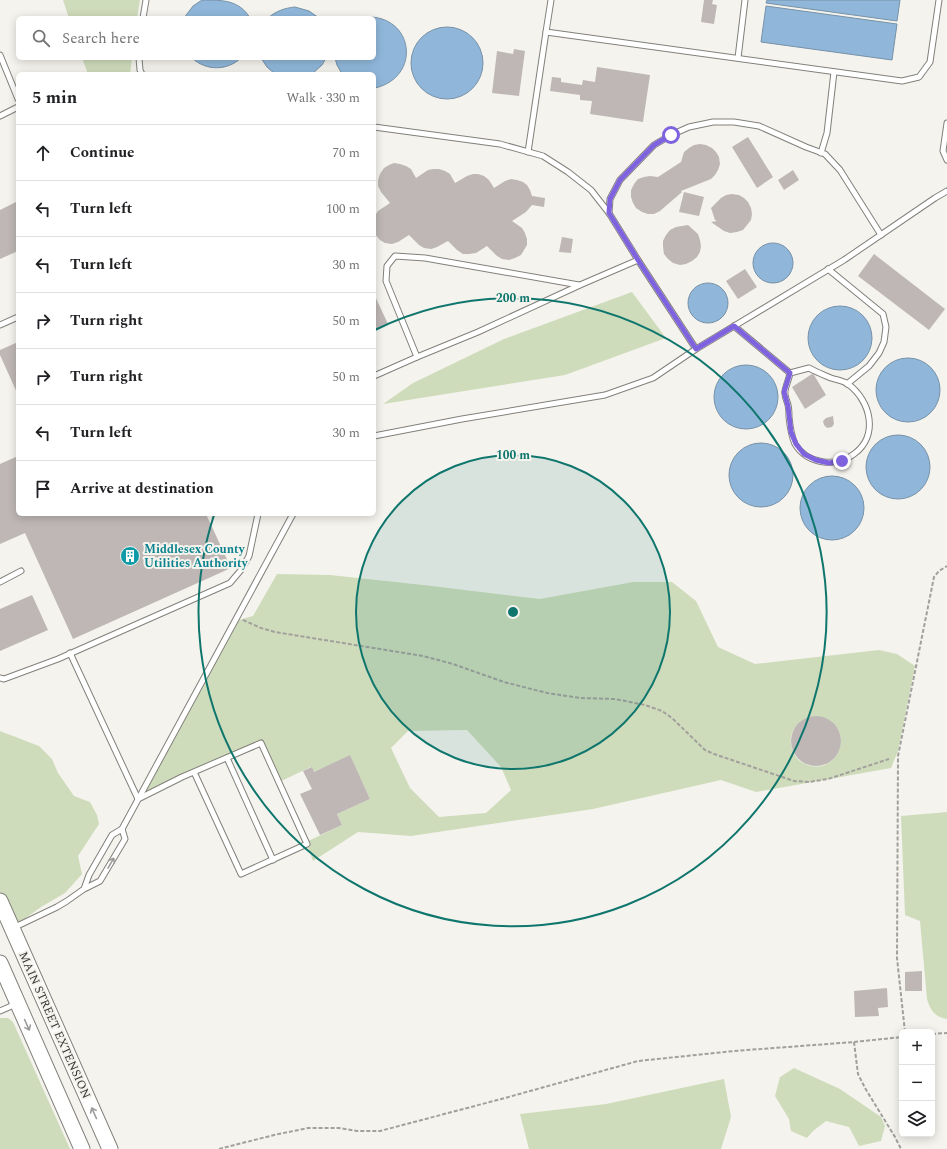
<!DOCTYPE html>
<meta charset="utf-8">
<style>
:root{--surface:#fff;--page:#f2f2f2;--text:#202124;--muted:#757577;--line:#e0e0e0}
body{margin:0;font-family:Spectral,serif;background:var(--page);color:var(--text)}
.controls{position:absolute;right:12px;bottom:12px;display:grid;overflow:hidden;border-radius:6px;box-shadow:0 2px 10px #0003}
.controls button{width:36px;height:36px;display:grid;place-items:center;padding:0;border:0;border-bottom:1px solid var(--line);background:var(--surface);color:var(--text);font:20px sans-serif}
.stop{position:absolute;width:12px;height:12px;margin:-9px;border:3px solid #7f63de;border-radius:50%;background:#fff}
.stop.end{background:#7f63de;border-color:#fff;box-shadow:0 1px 4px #0008}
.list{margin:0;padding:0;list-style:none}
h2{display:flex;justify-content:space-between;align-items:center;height:52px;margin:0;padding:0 16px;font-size:17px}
h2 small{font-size:13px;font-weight:400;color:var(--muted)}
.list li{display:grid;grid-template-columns:26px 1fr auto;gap:12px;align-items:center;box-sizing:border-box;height:56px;padding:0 16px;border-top:1px solid var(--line)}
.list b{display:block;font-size:15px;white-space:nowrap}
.list em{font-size:13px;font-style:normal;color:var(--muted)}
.icon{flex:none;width:22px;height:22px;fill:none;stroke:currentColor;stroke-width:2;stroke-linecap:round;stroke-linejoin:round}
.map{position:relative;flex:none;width:947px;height:1149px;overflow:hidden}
.search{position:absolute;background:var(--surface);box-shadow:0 2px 10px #0003;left:16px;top:16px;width:360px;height:44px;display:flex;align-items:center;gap:10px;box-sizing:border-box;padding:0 14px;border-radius:6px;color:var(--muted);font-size:15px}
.panel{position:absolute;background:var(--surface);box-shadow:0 2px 10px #0003;left:16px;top:72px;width:360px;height:444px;border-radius:6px}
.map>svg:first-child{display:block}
.green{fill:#cfdcbb;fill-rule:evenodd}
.water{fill:#90b7da;stroke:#7691a8}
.building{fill:#beb7b6}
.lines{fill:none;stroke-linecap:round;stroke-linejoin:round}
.service-casing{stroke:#82807b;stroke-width:7}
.secondary-casing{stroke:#82807b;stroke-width:17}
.path{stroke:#a2a09c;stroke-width:2;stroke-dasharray:4 2;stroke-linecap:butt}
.service{stroke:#fff;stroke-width:5}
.secondary{stroke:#fff;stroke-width:15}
.oneway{stroke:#9c9b9a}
.route{stroke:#7f63de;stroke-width:5}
.ring{fill:none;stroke:#0f766e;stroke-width:2}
.labels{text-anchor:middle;stroke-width:4;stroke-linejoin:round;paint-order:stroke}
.culture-label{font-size:12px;font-weight:bold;fill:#0d838f;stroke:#f5f3ed;text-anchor:start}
.street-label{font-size:12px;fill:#383735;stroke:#f5f3ed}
.centre{fill:#0f766e;stroke:#f5f3ed;stroke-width:2}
.ring-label{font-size:12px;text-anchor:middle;font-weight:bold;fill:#0f766e;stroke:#f5f3ed;stroke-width:4;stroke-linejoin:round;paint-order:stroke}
</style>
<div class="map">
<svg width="947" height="1149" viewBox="0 0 947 1149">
<rect width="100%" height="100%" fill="#f5f3ed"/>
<!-- green -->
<g class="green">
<path d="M63,0H140L137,18H69Z"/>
<path d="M82,58H132L130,74H88Z"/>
<path d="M632,292L666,338L565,375L383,404L413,383L504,339Z"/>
<path d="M277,574L330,575L432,586L540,599L633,582H672L696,601L718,647L755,664L879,650L897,654L915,666L898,751L891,768L756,792L721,780L593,809L411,836L358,832L313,861L306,842L342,825L337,814L370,799L350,756L314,772L311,767L279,782L261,743L138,799L235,621L253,616ZM816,716C859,723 840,776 808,765C801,763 795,758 793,751C785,732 799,719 816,716ZM467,730L501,767L511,790L486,813L439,817L410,788L391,748L408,731Z"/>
<path d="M0,731L39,746L52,759L58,773L74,796L90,802L97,815L99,824L78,856L82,874L65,893L41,907L12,928L0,901Z"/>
<path d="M947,812V1019C935,1017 930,1010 927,999L920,921L905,915L901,816Z"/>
<path d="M0,1018H8L13,1022L70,1149H0Z"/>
<path d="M794,1068L840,1089L881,1117L885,1126L881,1141L859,1146L849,1127L826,1121L813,1131L807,1138L791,1131L789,1119L775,1096L780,1077Z"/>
<path d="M724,1079L731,1117L721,1149H529L520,1114L606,1104Z"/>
</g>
<!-- water -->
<g class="water">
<path d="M202,0C223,0 239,0 250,18H184L193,6Z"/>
<path d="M767,0H900L897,21L766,3Z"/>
<path d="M766,6L897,24L892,60L761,42Z"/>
<path d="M295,7L309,11L319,18H268C276,11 285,8 295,7Z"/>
<path d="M366,17C414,15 422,77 375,88H374V74H342L337,65L335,58H374V18H362Z"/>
<circle cx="447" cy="63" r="36"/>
<path d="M192,58H241C227,71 206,71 192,58Z"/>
<path d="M261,58H326L322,65L312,74H275L267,67Z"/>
<circle cx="773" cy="263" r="20"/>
<circle cx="708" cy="303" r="20"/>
<circle cx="840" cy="338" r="32"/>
<circle cx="908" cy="390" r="32"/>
<circle cx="746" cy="397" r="32"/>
<circle cx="898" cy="467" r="32"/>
<circle cx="761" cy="475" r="32"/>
<circle cx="832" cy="508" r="32"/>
</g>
<!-- building -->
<g class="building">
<path d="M704,0H713L712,4L717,5L714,24L701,22Z"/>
<path d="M514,49L525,51L519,96L492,93L497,51L513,54Z"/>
<path d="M597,67L650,75L643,122L590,114L592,101L580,100V95L550,91L552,77L561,78V82L582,85L583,80L595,82Z"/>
<path d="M748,137L773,177L757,188L732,147Z"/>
<path d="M700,144L706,145L712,148L716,152L719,157L720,164L718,170L715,175L711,179L681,191L682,192L660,211L654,214H648L642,212L636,208L633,203L631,197V190L634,184L638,179L644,177L650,176L658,177L681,162L684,152L689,148L694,145Z"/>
<path d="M394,163L400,164L406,166L411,169L416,178L428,170L433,169H439L445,171L450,174L455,183L467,176L473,174H478L484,176L489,180L494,188L505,181L511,179L517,180L523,182L527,185L530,190L532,196L545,198L544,207L532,205L526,212L512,221L522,228L525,233L527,239V245L521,255L515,258L509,260L502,259L497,256L487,246L476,253L469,254H463L457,250L448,241L437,247L431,249L424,248L419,245L409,235L398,242L392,244L385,243L380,240L374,233V217L378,211L390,203L381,192L378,186V180L380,174L384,168L389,165Z"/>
<path d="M793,170L799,180L784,190L778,180Z"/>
<path d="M684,192L704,197L699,216L679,212Z"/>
<path d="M732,194L739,195L744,198L748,202L751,208L752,214L751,220L743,230L737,232L730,233L724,231L711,222L717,221L715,220L711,208L721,198L726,195Z"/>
<path d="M18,201V251L0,259V210Z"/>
<path d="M688,225L698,234L700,240L701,246L700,252L697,257L692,261L686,264L680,265L673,263L668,259L664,254L663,247V241L666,235L670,230L676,227Z"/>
<path d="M562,237L573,239L571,253L559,252Z"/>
<path d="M874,254L945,309L929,330L858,276Z"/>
<path d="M745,269L757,287L738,299L726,281Z"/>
<path d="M374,294L388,324L374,330Z"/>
<path d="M18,342V395L0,355V350Z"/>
<path d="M812,374L814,375L826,395L805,409L792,387Z"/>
<path d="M833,416L834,424L832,427L827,428L824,425L823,421L826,418Z"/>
<path d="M18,456V514H206L231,568L73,639L25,533L0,544V464Z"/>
<path d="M32,595L48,630L0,651V609Z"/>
<circle cx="816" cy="741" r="25"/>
<path d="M350,755L370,799L337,814L342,825L320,835L300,794L312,789L303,771L312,767L314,772Z"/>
<path d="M922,971V991H905V972Z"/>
<path d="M887,988L888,1007L878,1008L879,1016L855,1017L854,991Z"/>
</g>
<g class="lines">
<!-- service casing -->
<g class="service-casing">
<g id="service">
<path d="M551,0L546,32L902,81L919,77L930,62L939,0"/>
<path d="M143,18L146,0"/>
<path d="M0,55L18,99"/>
<path d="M139,58L140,70L142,74"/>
<path d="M738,58L745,0"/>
<path d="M0,116L18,107"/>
<path d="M947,123L943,151L947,160"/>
<path d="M374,127L500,144L543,156L568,172L591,190L609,213"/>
<path d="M528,152L546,32"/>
<path d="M821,153L827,133L834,72"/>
<path d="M638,260L609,213L610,199L620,180L654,145L671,135L689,127L713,122H734L759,126L806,147L825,154L840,170L881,235"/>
<path d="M828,269L883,314L886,327L884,342L879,353L869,366L847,384"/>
<path d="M0,325L18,317"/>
<path d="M734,326L790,373"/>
<path d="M417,357L386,281L387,266L395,256L425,258L579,285"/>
<path d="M809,368C816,372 824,375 831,378C837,380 844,381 848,384C871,401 879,436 854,454C836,468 807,464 795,444C791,435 790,427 789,417C789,413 789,409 788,405C787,401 784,395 785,391C786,385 789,379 790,373Z"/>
<path d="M374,376L417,357L478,332L580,285L638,260L696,349"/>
<path d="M374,436L462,419L605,395L653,378L696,349L844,260L935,198L947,191"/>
<path d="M0,582L21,571"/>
<path d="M70,653L138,799L182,777L261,743L307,844L241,874L194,772"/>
<path d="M0,678L4,679L58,659L230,583L241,570L249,556L258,514"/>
<path d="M227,758L273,860"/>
<path d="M122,829L293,514"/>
<path d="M13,928L57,907L67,901L84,889L100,881L125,839L122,829L112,835L89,875L84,889"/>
<path d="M0,1011L16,1004"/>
</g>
</g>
<!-- secondary casing -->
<g class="secondary-casing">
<g id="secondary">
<path d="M0,901L110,1149"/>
<path d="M0,963L82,1149"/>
</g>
</g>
<!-- path -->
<g class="path">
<path d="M243,620L261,628L275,632L423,656L453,664L504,682L547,693L580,698L615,699L645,705L662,711L672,718L705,750L714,754L794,781L809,782L828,779L889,759"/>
<path d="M905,1032L897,958L898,756L934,577L939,571L947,566"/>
<path d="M932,1034L947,1033"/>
<path d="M854,1042L858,1074L865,1088L895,1137L901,1149"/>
<path d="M219,1149L274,1135L308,1128H339L357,1131H380L505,1098L638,1061L734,1051L854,1042L902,1037"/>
</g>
<!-- service -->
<use href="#service" class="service"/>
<!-- secondary -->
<use href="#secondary" class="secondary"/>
</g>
<!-- one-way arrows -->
<defs><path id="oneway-shaft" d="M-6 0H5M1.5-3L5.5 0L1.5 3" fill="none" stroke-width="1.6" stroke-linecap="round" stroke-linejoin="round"/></defs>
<g class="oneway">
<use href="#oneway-shaft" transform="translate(111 863) rotate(-60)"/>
<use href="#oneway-shaft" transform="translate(27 1025) rotate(66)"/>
<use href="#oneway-shaft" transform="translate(94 1113) rotate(-114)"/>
</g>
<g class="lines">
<!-- route -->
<path class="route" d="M671,135L654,145L620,180L610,199L609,213L638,260L696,349L734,326L790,373L784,392L788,406L791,432L796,444L804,454L816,460L829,463L842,461"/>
</g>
<!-- distance rings -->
<circle cx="513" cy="612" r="157" fill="#0f766e" fill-opacity=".12"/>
<g class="ring">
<circle cx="513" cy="612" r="157"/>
<path d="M375 330A314 314 0 1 1 214 515"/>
</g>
<!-- icons -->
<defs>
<g id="building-disc" transform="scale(1)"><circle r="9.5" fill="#0f9aa8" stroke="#f5f3ed"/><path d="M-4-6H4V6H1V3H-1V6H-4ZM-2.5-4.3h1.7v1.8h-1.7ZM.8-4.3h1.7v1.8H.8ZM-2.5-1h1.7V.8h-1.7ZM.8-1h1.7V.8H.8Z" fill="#fff"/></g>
</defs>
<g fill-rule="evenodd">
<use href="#building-disc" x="130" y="556"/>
</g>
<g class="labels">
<!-- culture labels -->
<g class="culture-label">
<text x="144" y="553">Middlesex County<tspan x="144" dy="14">Utilities Authority</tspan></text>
</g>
<!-- street labels -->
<g class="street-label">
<text transform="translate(55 1025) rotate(66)" y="4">MAIN STREET EXTENSION</text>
</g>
</g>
<circle cx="513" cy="612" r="6" class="centre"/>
<g class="ring-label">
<text x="513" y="302">200 m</text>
<text x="513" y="459">100 m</text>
</g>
</svg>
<div class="controls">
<button>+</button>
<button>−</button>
<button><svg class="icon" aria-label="layers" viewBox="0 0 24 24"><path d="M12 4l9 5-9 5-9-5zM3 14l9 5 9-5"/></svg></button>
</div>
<div class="stop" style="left:671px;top:135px"></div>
<div class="stop end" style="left:842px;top:461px"></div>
<div class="search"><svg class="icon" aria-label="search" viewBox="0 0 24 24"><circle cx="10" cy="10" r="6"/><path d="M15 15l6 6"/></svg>Search here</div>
<section class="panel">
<h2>5 min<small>Walk · 330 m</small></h2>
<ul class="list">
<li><svg class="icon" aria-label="ahead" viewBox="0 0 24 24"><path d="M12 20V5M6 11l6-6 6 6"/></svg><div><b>Continue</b></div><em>70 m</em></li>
<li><svg class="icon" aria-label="left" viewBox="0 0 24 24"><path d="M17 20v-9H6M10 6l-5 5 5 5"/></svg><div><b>Turn left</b></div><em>100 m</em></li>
<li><svg class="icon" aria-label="left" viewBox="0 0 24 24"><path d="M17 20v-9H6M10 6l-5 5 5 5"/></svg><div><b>Turn left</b></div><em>30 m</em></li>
<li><svg class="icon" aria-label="right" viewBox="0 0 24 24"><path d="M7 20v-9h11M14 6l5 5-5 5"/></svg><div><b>Turn right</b></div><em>50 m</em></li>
<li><svg class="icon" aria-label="right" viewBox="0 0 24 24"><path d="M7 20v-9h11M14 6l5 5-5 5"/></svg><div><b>Turn right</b></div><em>50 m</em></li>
<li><svg class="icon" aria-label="left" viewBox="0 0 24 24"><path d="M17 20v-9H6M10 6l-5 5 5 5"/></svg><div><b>Turn left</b></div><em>30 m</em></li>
<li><svg class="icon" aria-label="arrive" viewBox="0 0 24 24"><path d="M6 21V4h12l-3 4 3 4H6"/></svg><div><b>Arrive at destination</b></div></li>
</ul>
</section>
</div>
